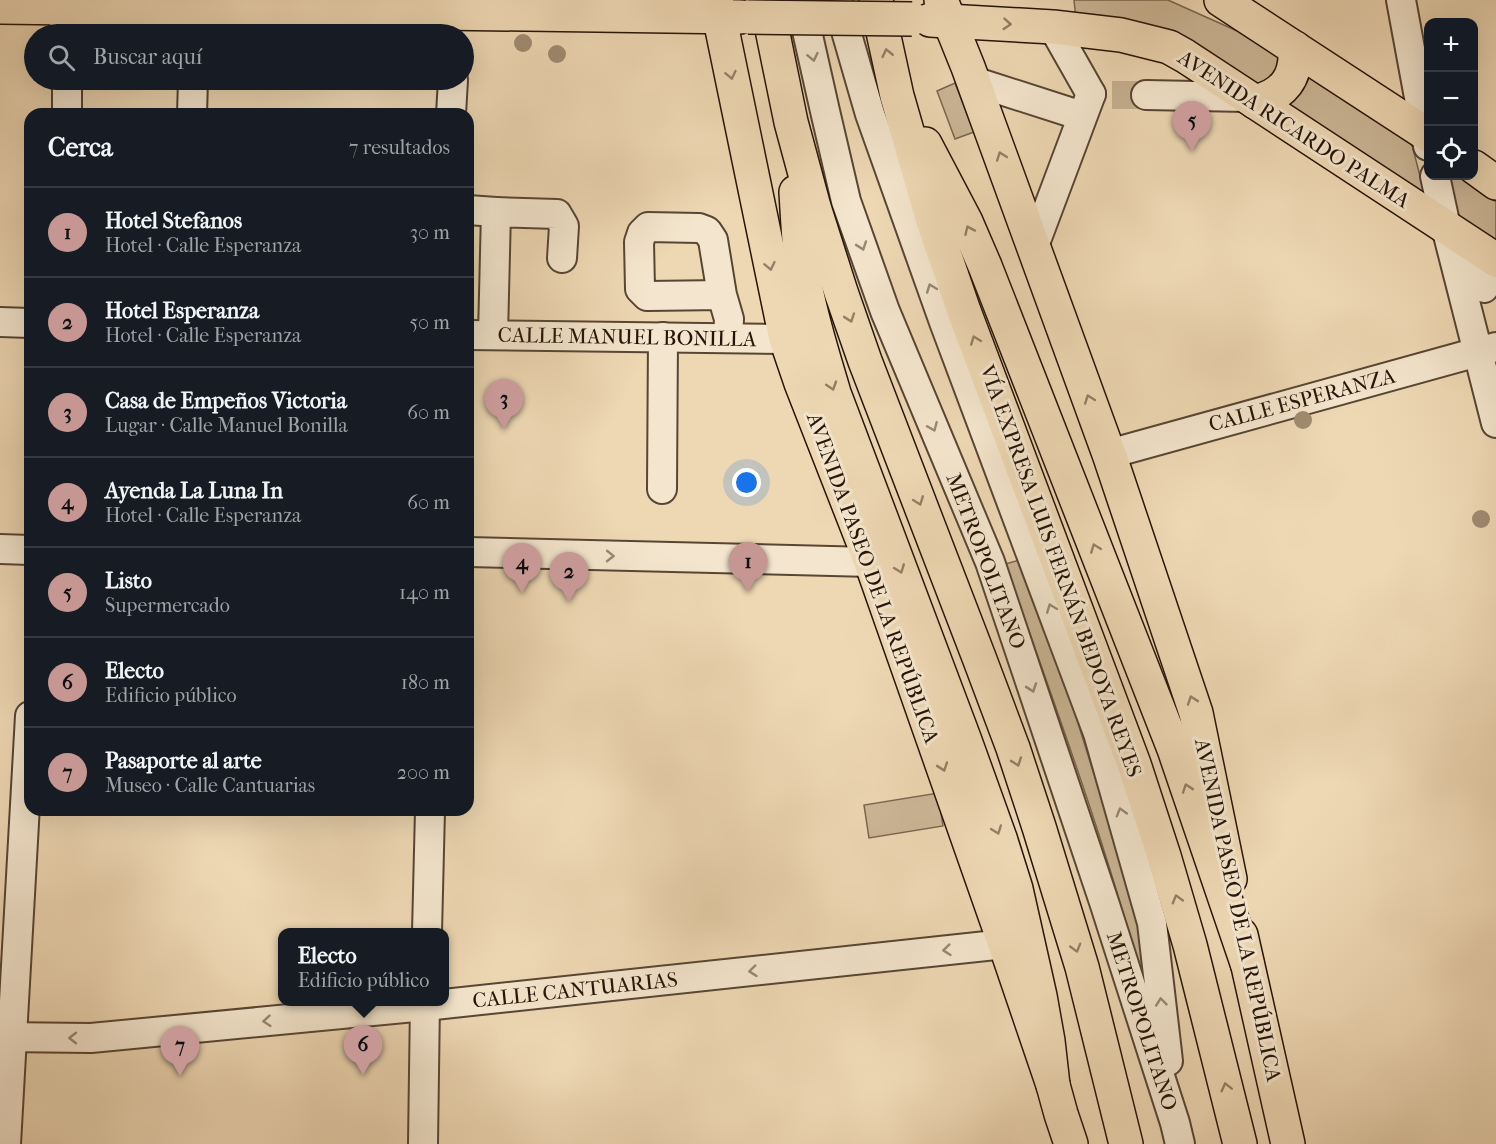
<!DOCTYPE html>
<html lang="es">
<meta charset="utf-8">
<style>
:root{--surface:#171b24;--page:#242831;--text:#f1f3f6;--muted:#9ea1a6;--line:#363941;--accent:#c59692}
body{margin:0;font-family:"IM FELL French Canon",serif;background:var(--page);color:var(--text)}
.controls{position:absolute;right:18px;top:18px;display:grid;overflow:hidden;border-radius:12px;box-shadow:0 6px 24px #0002}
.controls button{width:54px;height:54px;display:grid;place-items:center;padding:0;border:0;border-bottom:2px solid var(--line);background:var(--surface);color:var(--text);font:30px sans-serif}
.you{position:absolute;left:747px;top:483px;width:21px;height:21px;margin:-15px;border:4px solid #fff;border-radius:50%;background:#1a73e8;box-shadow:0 0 0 9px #1a73e833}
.badge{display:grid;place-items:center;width:39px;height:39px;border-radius:50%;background:var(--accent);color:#111;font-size:20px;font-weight:700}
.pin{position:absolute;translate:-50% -50px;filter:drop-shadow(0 2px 3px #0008)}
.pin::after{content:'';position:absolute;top:32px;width:21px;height:18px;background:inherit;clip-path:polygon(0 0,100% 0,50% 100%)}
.popup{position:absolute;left:278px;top:928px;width:171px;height:78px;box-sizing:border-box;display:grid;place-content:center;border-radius:12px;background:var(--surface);filter:drop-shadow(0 2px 4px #0005);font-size:20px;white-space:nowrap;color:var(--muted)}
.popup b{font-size:22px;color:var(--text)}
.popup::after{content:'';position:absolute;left:50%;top:100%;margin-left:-12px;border:12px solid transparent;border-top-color:var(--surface)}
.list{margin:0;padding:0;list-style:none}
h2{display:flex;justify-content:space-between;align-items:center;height:78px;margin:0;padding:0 24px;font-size:26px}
h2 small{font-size:20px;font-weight:400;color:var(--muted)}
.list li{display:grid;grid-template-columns:39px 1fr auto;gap:18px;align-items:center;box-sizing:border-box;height:90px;padding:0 24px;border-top:2px solid var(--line)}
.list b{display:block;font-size:22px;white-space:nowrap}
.list p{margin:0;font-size:20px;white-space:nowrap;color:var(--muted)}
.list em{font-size:20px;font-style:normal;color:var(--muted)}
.icon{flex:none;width:33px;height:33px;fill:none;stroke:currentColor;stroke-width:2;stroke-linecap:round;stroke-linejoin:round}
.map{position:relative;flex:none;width:1496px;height:1144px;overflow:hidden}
.search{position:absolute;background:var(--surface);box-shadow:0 6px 24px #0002;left:24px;top:24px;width:450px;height:66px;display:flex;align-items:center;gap:15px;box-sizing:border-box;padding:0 21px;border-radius:33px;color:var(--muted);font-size:22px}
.panel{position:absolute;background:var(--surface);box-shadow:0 6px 24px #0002;left:24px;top:108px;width:450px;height:708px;border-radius:18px}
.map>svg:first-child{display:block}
.green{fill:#ccb797;stroke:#796650;stroke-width:1.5}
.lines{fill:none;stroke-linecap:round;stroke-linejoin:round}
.minor-tunnel{stroke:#c6b192;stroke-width:28;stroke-dasharray:28 14;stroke-linecap:butt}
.minor-casing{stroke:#584534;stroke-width:32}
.major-casing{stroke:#261409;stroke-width:36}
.highway-casing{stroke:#261409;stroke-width:36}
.minor{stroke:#f4e6ce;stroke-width:28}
.major{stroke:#eed8b4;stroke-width:33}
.highway{stroke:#eed8b4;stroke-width:33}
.major-bridge-casing{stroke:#261409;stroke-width:36;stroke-linecap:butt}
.major-bridge{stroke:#eed8b4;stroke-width:33}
.tree{fill:#a08c71}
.oneway{stroke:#948067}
.oneway2{stroke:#978875}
.labels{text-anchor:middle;stroke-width:6;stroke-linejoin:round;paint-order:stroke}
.street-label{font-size:21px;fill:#261409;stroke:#f4e6ce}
</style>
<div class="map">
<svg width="1496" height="1144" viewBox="0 0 1496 1144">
<rect width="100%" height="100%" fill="#eed8b4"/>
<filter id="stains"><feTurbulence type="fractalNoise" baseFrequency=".00333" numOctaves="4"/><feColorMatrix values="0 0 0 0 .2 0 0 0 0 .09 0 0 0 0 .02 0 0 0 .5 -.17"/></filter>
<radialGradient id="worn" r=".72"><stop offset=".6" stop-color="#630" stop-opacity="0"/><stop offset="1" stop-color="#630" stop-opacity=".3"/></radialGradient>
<!-- green -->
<g class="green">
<path d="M1074,0H1168L1255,39L1411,141L1427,203L1172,38L1076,20Z"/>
<path d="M955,83L974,132L955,139L937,91Z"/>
<path d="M1450,176H1457L1496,202V247L1450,217Z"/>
<path d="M1020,560L1077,720L1140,921L1145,993C1108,847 1055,706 1005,564Z"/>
<path d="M938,793L943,826L869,838L864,805Z"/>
</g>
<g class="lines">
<!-- minor-tunnel -->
<path class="minor-tunnel" d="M1112,95H1146"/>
<!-- minor casing -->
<g class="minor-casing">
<g id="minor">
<path d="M800,0L825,111L846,201L885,311L990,562L1104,902L1175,1123L1180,1144"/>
<path d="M837,0L870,114L944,322L1098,733L1152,923L1168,1061"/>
<path d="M1401,0L1428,146"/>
<path d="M63,8L65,34"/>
<path d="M1053,27L1091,94"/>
<path d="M194,34V10"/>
<path d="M973,81L1082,116"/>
<path d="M1146,95L1246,97"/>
<path d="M67,114V80"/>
<path d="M192,114L193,80"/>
<path d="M451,114L453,80"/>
<path d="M1435,176L1446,227L1496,423"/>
<path d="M468,210L496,212"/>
<path d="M1034,246L1091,94"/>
<path d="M1476,247L1484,288"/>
<path d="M722,295L647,296L640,289L639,242L642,233L648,227L699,228L707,231L713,240L722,295L729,319L728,338"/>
<path d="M0,322L30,323"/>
<path d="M468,335L786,339"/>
<path d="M493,335L496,212L557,214L564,226L562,258"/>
<path d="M1109,454L1496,347"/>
<path d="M662,489L663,337"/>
<path d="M0,549L30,550"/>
<path d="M468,552L871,562"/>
<path d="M427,932L430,810"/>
<path d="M0,1037L91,1038L425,1006L1005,944"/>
<path d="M6,1144L30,716"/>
<path d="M423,1144L425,1002"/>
</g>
</g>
<!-- major casing -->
<g class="major-casing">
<g id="major">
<path d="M716,0L786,339L801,383L871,562L1005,944L1053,1085L1061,1114L1071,1144"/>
<path d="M941,0L968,67L1109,454L1196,713L1230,879"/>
<path d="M1221,0L1428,135"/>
<path d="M0,7L740,17"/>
<path d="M930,20L1053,27L1121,35L1169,47L1185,56L1496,260"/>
<path d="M1255,102C1284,95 1297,77 1295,48"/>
<path d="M1474,167L1496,183"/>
<path d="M1241,935L1288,1144"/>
</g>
</g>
<!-- highway casing -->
<g class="highway-casing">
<g id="highway">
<path d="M766,0L791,122L814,207L841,292L865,361L980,660L1013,748L1039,827L1082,967L1126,1144"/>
<path d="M876,0L897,96L933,221L964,311L1134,764L1164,856L1190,945L1240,1144"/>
<path d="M925,144L966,222L985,266L1174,749L1247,963"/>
<path d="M796,192C798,225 799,258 806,289C813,325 824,359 834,393L964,738L1000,838L1016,889L1040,996L1048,1041L1053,1085"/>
</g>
</g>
<!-- minor -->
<use href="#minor" class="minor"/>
<!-- major -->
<use href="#major" class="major"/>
<!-- highway -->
<use href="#highway" class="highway"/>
<!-- major-bridge casing -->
<g class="major-bridge-casing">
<path id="major-bridge" d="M748,17L912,19"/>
</g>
<!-- major-bridge -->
<use href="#major-bridge" class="major-bridge"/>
</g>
<!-- trees -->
<g class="tree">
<circle cx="523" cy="43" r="9"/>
<circle cx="557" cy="54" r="9"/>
<circle cx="1303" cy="420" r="9"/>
<circle cx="1481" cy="519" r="9"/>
</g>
<!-- one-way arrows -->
<defs><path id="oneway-chevron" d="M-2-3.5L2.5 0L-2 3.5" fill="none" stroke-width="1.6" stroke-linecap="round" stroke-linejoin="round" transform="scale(1.5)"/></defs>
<g class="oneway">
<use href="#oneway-chevron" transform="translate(1007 24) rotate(4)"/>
<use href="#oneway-chevron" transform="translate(887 53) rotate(-103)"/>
<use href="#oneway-chevron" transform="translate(731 75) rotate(78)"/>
<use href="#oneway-chevron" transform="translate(1001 156) rotate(-110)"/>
<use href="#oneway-chevron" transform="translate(969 230) rotate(-114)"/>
<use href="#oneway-chevron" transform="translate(770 266) rotate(78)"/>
<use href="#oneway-chevron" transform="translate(850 318) rotate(71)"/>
<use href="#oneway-chevron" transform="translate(975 340) rotate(-111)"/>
<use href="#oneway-chevron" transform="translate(832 386) rotate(72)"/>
<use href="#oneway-chevron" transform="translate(1089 399) rotate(-110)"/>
<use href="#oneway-chevron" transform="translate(919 501) rotate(69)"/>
<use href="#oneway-chevron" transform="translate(1095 548) rotate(-111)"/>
<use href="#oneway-chevron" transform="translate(900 569) rotate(69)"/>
<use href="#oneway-chevron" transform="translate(1192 700) rotate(-109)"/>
<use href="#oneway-chevron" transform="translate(1017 762) rotate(71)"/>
<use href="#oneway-chevron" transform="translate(943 767) rotate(71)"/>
<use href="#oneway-chevron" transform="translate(1187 788) rotate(-109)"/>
<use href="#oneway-chevron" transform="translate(997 830) rotate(70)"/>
<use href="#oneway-chevron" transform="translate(1177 899) rotate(-106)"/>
<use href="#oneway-chevron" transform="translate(1076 948) rotate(74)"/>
<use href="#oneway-chevron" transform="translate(1226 1087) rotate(-104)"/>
</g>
<g class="oneway2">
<use href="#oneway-chevron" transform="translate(813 57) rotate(78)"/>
<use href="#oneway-chevron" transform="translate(862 246) rotate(71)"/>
<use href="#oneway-chevron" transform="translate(931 288) rotate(-110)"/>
<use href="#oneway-chevron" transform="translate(933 427) rotate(67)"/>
<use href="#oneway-chevron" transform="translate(610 556) rotate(1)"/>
<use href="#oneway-chevron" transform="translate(1051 608) rotate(-111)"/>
<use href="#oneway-chevron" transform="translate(1032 688) rotate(71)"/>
<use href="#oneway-chevron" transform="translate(1121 812) rotate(-106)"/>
<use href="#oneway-chevron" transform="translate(947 950) rotate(174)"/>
<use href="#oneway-chevron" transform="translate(753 971) rotate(174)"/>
<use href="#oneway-chevron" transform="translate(1161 1002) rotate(-96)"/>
<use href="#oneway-chevron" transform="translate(267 1021) rotate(175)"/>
<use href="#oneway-chevron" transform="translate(73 1038) rotate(180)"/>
</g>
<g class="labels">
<!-- street labels -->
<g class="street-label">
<text transform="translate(1294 129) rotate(33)" y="7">AVENIDA RICARDO PALMA</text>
<text transform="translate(627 337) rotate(1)" y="7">CALLE MANUEL BONILLA</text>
<text transform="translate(1302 400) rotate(-15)" y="7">CALLE ESPERANZA</text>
<text transform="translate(986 561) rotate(69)" y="7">METROPOLITANO</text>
<text transform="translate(1061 571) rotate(70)" y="7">VÍA EXPRESA LUIS FERNÁN BEDOYA REYES</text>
<text transform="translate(873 578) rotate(70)" y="7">AVENIDA PASEO DE LA REPÚBLICA</text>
<text transform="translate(1238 910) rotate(78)" y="7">AVENIDA PASEO DE LA REPÚBLICA</text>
<text transform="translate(575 990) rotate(-6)" y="7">CALLE CANTUARIAS</text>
<text transform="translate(1142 1021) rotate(72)" y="7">METROPOLITANO</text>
</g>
</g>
<rect width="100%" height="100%" filter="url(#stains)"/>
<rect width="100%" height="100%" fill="url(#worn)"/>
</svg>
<div class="controls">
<button>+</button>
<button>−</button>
<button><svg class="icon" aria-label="locate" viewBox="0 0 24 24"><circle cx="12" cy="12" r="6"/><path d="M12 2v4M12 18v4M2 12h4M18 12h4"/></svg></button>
</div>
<div class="you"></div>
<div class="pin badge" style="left:748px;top:592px">1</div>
<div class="pin badge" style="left:569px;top:602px">2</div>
<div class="pin badge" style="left:504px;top:429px">3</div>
<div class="pin badge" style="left:522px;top:593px">4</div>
<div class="pin badge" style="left:1192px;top:151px">5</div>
<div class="pin badge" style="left:363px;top:1075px">6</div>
<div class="popup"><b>Electo</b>Edificio público</div>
<div class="pin badge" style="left:180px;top:1076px">7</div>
<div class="search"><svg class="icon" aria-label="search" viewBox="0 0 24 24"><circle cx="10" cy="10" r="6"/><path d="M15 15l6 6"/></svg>Buscar aquí</div>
<section class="panel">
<h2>Cerca<small>7 resultados</small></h2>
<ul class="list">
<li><span class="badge">1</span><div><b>Hotel Stefanos</b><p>Hotel · Calle Esperanza</p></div><em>30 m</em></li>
<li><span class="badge">2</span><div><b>Hotel Esperanza</b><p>Hotel · Calle Esperanza</p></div><em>50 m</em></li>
<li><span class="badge">3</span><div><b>Casa de Empeños Victoria</b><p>Lugar · Calle Manuel Bonilla</p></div><em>60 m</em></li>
<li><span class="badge">4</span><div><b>Ayenda La Luna In</b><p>Hotel · Calle Esperanza</p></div><em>60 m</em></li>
<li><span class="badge">5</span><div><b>Listo</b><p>Supermercado</p></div><em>140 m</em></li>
<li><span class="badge">6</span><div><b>Electo</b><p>Edificio público</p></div><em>180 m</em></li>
<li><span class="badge">7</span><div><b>Pasaporte al arte</b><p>Museo · Calle Cantuarias</p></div><em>200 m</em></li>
</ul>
</section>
</div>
